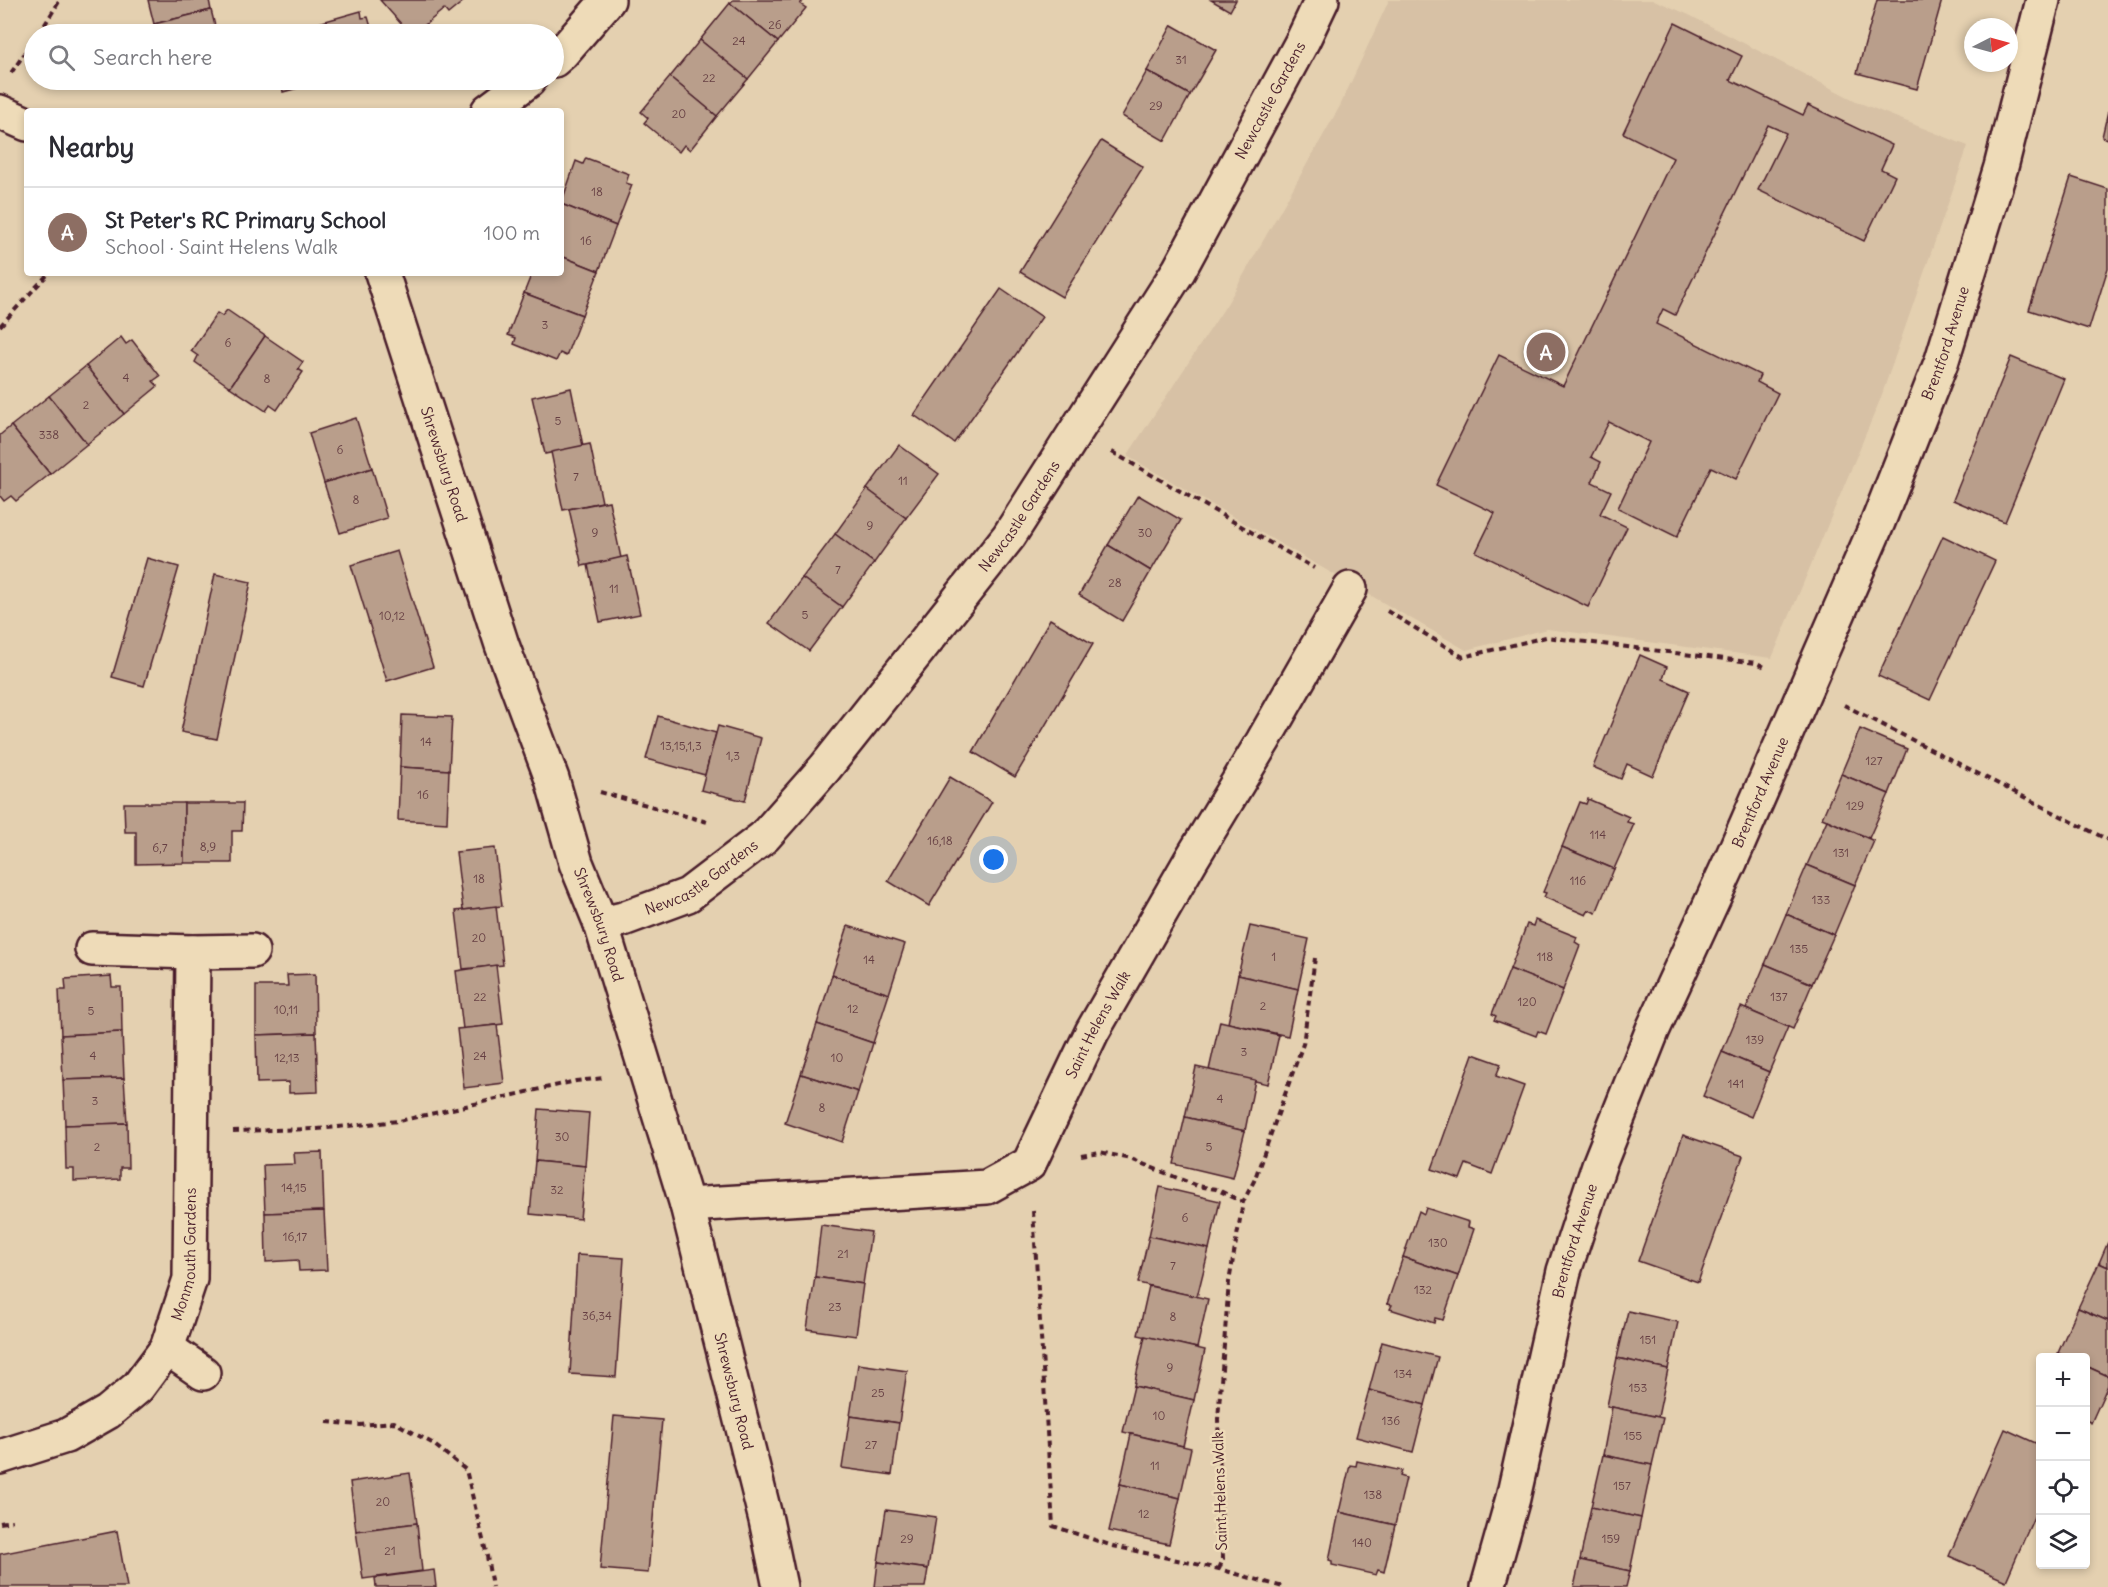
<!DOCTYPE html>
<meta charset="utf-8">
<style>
:root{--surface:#fff;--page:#f7f7f7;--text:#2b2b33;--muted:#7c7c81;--line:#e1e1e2;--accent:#1f6fb2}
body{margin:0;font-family:Delius,sans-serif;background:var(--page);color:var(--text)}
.controls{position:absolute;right:18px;bottom:18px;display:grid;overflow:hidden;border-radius:6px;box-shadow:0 3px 9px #0003}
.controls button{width:54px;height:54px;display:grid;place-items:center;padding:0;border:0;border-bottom:2px solid var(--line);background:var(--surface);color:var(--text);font:30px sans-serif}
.compass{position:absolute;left:1964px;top:18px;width:54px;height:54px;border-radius:50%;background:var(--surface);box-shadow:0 3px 9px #0003;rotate:84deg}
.you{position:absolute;left:994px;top:860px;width:21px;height:21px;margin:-15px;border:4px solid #fff;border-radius:50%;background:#1a73e8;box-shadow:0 0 0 9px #1a73e833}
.badge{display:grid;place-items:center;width:39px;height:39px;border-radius:50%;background:var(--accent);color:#fff;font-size:20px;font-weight:700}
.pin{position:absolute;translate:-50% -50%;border:3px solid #fff;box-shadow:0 2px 6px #0006}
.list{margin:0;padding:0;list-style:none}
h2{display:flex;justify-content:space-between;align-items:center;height:78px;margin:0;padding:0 24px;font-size:26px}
h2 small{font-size:20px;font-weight:400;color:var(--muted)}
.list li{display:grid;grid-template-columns:39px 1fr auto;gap:18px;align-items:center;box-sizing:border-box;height:90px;padding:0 24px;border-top:2px solid var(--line)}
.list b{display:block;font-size:22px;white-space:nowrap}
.list p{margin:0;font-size:20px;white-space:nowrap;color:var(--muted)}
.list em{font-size:20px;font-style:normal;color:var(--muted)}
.icon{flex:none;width:33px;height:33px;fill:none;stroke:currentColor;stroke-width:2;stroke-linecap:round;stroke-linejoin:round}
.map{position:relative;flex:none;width:2108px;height:1587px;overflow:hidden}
.search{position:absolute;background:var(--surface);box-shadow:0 3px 9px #0003;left:24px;top:24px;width:540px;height:66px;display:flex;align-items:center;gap:15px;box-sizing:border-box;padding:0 21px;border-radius:33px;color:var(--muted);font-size:22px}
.panel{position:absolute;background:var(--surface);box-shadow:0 3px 9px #0003;left:24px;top:108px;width:540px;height:168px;border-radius:6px}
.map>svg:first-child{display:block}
.built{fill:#d7c1a5}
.building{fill:#b99e8b;stroke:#4a1f2b;stroke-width:1.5}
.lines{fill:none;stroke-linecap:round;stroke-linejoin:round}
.minor-casing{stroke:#4a1f2b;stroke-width:38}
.path{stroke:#4a1f2b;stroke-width:4;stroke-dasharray:6 4.5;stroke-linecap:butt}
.minor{stroke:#eedbb8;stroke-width:33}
.labels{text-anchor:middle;stroke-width:5;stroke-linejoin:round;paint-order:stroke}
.number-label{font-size:12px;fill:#663f43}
.street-label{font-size:15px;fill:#4a1f2b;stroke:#eedbb8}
</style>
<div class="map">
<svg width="2108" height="1587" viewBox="0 0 2108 1587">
<rect width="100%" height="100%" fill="#e4d0b0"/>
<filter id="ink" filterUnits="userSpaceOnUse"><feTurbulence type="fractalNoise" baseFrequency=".0167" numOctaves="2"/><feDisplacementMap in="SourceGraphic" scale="12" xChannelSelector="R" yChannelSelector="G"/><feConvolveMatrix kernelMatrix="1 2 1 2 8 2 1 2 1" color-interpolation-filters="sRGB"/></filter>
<g filter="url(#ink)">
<!-- built -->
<path class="built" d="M1389,0H1654L1687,14L1860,103L1968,146L1880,400L1772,658L1547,629L1466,650L1127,456L1227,304L1340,106Z"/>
<!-- building -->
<g class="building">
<path d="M148,0H209L211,10L154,24Z"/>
<path d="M380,0H465L448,14L444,9L414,34H410Z"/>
<path d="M733,0H804L800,4L806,8L778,42L730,3Z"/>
<path d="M1211,0H1236L1230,11Z"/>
<path d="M1877,0H1942L1917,89L1857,73Z"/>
<path d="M730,3L778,42L748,79L700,40Z"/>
<path d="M211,10L217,34H156L154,24Z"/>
<path d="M361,11L362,18L368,17L373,34H318L315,24Z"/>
<path d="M1675,23L1742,56L1730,80L1803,115L1808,105L1892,145L1881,169L1895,176L1864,241L1758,190L1786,133L1768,125L1675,315L1663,309L1656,324L1760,375L1757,382L1778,393L1736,479L1711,467L1677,537L1618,508L1649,442L1609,422L1591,457L1601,462L1592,482L1611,491L1600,514L1627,527L1588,607L1476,552L1495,513L1436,485L1499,355L1563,386L1673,158L1623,133Z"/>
<path d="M315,24L318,34H275Z"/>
<path d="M1172,25L1216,50L1190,95L1147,71Z"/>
<path d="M700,40L748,79L717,116L670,77Z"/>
<path d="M1147,71L1190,95L1165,141L1122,116Z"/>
<path d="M670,77L717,116L690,150L684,145L679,152L644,123L648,118L641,112Z"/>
<path d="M274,80H328L283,92L282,86L276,88Z"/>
<path d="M2108,111V139L2102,137Z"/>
<path d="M1101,141L1143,167L1062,297L1020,272Z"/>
<path d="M586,158L629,174L626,183L632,185L616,226L561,204L576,161L583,164Z"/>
<path d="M2071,177L2108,189V268L2089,329L2029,310Z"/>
<path d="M561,204L616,226L599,271L561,256Z"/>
<path d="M561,256L599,271L582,315L524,293L532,273H561Z"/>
<path d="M1001,289L1042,317L954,443L914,415Z"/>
<path d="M524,293L582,315L566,356L560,353L556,361L514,344L516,338L508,335Z"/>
<path d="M227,310L265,336L230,387L195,362L198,356L191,351L217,313L222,316Z"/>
<path d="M265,336L303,362L298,369L303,372L277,410L270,405L266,411L230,387Z"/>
<path d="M121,337L126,344L132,340L160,376L153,381L158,386L124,414L86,366Z"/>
<path d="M2011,357L2064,379L2005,522L1953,500Z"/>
<path d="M86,366L124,414L87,444L49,396Z"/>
<path d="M571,388L583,446L545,454L532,397Z"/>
<path d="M49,396L87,444L50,474L11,426Z"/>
<path d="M356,418L372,468L324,483L309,433Z"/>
<path d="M11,426L50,474L16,501L11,496L4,501L0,496V435Z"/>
<path d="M590,444L602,502L563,510L551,452Z"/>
<path d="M899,445L939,474L906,518L867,489Z"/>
<path d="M372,468L387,518L340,533L324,483Z"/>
<path d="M867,489L906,518L874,563L835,534Z"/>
<path d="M1138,495L1181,520L1151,571L1108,545Z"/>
<path d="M609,501L621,558L582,566L569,509Z"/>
<path d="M835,534L874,563L842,607L802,578Z"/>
<path d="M1943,536L1995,561L1930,700L1878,676Z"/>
<path d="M1108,545L1151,571L1122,621L1079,595Z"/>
<path d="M397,551L433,667L387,681L351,565Z"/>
<path d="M627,556L640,614L600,622L588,565Z"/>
<path d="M147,558L179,567L144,686L112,677Z"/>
<path d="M215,574L251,582L217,739L181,732Z"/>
<path d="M802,578L842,607L809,651L769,623Z"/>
<path d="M1050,619L1093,644L1015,777L973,752Z"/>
<path d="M1640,655L1667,667L1663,679L1689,691L1653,776L1627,764L1621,779L1593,767Z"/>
<path d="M402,715L452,717L449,770L400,767Z"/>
<path d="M658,716L716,733L705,775L646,759Z"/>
<path d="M718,726L761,738L745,801L701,790Z"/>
<path d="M1860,729L1907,749L1889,794L1841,774Z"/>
<path d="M400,767L449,770L447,823L398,820Z"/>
<path d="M1841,774L1889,794L1869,838L1822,818Z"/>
<path d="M950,777L992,802L929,906L888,881Z"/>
<path d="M1588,799L1629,817L1627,822L1634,824L1614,869L1562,847L1580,802L1586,804Z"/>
<path d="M124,803H184V863L136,864V832H125Z"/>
<path d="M184,803H243L242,831H232V863H184Z"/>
<path d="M1827,820L1874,841L1855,885L1807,865Z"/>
<path d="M1562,847L1614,869L1596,913L1589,910L1586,915L1544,897L1546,893L1543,892Z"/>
<path d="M495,848L502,906L463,910L456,852Z"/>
<path d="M1807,865L1855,885L1834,935L1786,914Z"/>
<path d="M496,906L503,965L463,969L456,911Z"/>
<path d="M1786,914L1834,935L1812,984L1765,964Z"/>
<path d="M1535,920L1577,937L1575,942L1580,945L1563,990L1510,969L1527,924L1533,926Z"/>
<path d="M848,926L905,944L889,994L832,975Z"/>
<path d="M1250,926L1309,939L1298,989L1238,975Z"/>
<path d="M1765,964L1812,984L1793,1029L1746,1009Z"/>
<path d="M496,965L503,1024L463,1029L456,971Z"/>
<path d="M1510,969L1563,990L1546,1034L1538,1031L1536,1036L1494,1020L1496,1016L1492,1014Z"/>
<path d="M315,974L316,1033L256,1035V986H288L287,975Z"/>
<path d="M832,975L889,994L873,1043L817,1024Z"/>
<path d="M1238,975L1298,989L1288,1036L1228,1023Z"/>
<path d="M111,976L112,987H121L122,1032L61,1035L59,990H66L65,979Z"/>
<path d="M1741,1007L1788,1027L1769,1072L1722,1052Z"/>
<path d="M1220,1021L1279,1035L1268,1084L1209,1070Z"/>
<path d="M817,1024L873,1043L858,1092L801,1074Z"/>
<path d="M497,1025L504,1083L464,1088L457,1029Z"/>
<path d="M122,1032L124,1078L63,1080L61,1035Z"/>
<path d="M316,1033L318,1092L289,1093V1082L257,1083L256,1035Z"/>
<path d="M1722,1052L1769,1072L1751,1117L1703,1096Z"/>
<path d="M1473,1054L1501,1064L1496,1076L1524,1086L1492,1174L1466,1164L1460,1179L1432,1169Z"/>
<path d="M1196,1067L1255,1080L1245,1131L1185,1117Z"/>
<path d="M801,1074L858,1092L842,1142L785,1123Z"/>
<path d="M124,1078L127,1123L65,1125L63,1080Z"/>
<path d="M539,1109L589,1113L585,1166L535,1161Z"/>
<path d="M1185,1117L1245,1131L1233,1178L1174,1164Z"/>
<path d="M127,1123L128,1168H120V1179L74,1181V1169H66L65,1125Z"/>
<path d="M1683,1135L1743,1156L1698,1282L1638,1261Z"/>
<path d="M322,1152L324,1211L265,1213L263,1165L295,1164L294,1153Z"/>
<path d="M535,1161L585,1166L580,1219L530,1214Z"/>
<path d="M1160,1187L1220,1201L1209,1249L1149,1236Z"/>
<path d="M1426,1208L1469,1222L1468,1227L1474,1229L1458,1276L1403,1257L1419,1211L1424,1214Z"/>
<path d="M324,1211L327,1270L299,1271L298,1260L266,1262L265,1213Z"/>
<path d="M821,1225L871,1232L863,1284L815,1277Z"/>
<path d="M1149,1236L1209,1249L1197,1297L1138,1283Z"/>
<path d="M2108,1242V1267L2099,1263Z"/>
<path d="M577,1255L624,1258L616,1377L570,1374Z"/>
<path d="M1403,1257L1458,1276L1443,1320L1435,1318L1434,1323L1390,1309L1392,1305L1387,1304Z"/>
<path d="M2099,1263L2108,1267V1321L2078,1308Z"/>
<path d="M815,1277L863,1284L856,1336L807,1329Z"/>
<path d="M1149,1286L1208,1299L1197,1348L1138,1335Z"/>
<path d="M2078,1308L2108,1321V1376L2086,1366V1358H2068L2058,1353Z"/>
<path d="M1628,1311L1678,1322L1668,1369L1617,1358Z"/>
<path d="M1145,1336L1205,1350L1194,1400L1134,1386Z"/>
<path d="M1382,1342L1438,1357L1425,1405L1369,1390Z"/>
<path d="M1617,1358L1668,1369L1658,1417L1607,1406Z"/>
<path d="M858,1364L907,1371L899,1423L850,1416Z"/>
<path d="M2086,1366L2108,1376V1385L2091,1423L2086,1420Z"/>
<path d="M1134,1386L1194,1400L1183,1446L1123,1432Z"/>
<path d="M1369,1390L1425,1405L1413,1452L1356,1437Z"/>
<path d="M1612,1407L1663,1418L1652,1465L1603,1455Z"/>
<path d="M614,1416L662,1420L648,1573L600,1569Z"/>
<path d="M850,1416L899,1423L892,1475L842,1468Z"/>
<path d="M2005,1429L2040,1445V1503L2006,1581L1949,1556Z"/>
<path d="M1131,1434L1191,1448L1180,1498L1120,1484Z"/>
<path d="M1603,1455L1652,1465L1641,1518L1591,1507Z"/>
<path d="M1357,1461L1402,1471L1400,1476L1406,1478L1395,1525L1339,1512L1350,1465L1356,1466Z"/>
<path d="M410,1473L417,1523L356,1531L350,1482Z"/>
<path d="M1120,1484L1180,1498L1169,1544L1109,1531Z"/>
<path d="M1591,1507L1641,1518L1630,1571L1580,1560Z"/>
<path d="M886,1510L936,1517L928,1569L878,1562Z"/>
<path d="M1339,1512L1395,1525L1384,1572L1378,1570L1376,1575L1332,1565V1561L1329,1560Z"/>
<path d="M417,1523L422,1571L363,1579L356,1531Z"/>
<path d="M117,1531L127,1587H0V1554Z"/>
<path d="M1580,1560L1630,1571L1626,1587H1574Z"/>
<path d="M878,1562L928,1569L925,1587H875Z"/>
<path d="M434,1570L436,1587H376L375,1578Z"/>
</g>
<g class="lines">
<!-- minor casing -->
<g class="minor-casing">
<g id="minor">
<path d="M554,60L562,53L608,0"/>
<path d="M488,111L529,80"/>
<path d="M0,112L27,124"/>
<path id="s1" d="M382,273L502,645L552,779L576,863L601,924L687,1205L766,1520L780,1587"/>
<path id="s2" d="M601,924L623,919L688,895L764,837L825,768L1009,536L1179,270L1303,40L1322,0"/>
<path d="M92,949L193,952L252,951"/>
<path id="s3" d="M687,1205L987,1187L1029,1164L1092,1032L1191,860L1263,741L1350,589"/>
<path d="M167,1348L203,1373"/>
<path id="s4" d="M0,1457L66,1436L108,1412L138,1387L167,1348L190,1279L193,952"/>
<path id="s5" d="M1488,1587L1513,1498L1564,1271L1599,1165L1653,1029L1731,860L1878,522L1942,360L2001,167L2043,0"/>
</g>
</g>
<!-- path -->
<g class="path">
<path d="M39,34L60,0"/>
<path d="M11,73L34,40"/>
<path d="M0,326L49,273"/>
<path d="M1112,452L1314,568"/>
<path d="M1387,611L1463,657L1546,637L1757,663L1767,668"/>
<path d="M1844,705L2108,840"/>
<path d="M600,792L711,823"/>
<path d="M233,1131L317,1129L399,1121L576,1081L604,1078"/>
<path d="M1081,1155L1100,1152L1131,1159L1197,1186L1216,1189L1243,1202"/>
<path d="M1033,1211L1053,1526L1113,1546L1219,1569L1283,1587"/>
<path d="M327,1422L360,1425L394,1422L432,1443L466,1470L487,1556L492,1587"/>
<path d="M0,1523L12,1521"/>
<path d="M1219,1569L1223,1559L1218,1419L1229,1282L1243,1202L1254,1181L1303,1044L1315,958"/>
</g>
<!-- minor -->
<use href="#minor" class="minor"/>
</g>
</g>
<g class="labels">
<!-- number labels -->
<g class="number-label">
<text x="775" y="29">26</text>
<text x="739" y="45">24</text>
<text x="1181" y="64">31</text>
<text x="709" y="82">22</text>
<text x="1156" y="110">29</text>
<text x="679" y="118">20</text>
<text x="597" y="196">18</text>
<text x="586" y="245">16</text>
<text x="545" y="329">3</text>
<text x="228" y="347">6</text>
<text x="126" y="382">4</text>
<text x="267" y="383">8</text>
<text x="86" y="409">2</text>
<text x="558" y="425">5</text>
<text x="49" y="439">338</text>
<text x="340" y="454">6</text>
<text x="576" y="481">7</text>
<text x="903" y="485">11</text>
<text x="356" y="504">8</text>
<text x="870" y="530">9</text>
<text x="595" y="537">9</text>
<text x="1145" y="537">30</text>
<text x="838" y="574">7</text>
<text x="1115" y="587">28</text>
<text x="614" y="593">11</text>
<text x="805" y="619">5</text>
<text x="392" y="620">10,12</text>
<text x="426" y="746">14</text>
<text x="681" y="750">13,15,1,3</text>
<text x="733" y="760">1,3</text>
<text x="1874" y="765">127</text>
<text x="423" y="799">16</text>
<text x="1855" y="810">129</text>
<text x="1598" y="839">114</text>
<text x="940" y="845">16,18</text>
<text x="208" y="851">8,9</text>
<text x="160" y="852">6,7</text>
<text x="1841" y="857">131</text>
<text x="479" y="883">18</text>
<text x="1578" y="885">116</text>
<text x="1821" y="904">133</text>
<text x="479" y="942">20</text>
<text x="1799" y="953">135</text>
<text x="1274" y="961">1</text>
<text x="1545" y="961">118</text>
<text x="869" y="964">14</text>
<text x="480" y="1001">22</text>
<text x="1779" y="1001">137</text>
<text x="1527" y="1006">120</text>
<text x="1263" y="1010">2</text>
<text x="853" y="1013">12</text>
<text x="286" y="1014">10,11</text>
<text x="91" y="1015">5</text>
<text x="1755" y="1044">139</text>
<text x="1244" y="1056">3</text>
<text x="93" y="1060">4</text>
<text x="480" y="1060">24</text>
<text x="287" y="1062">12,13</text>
<text x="837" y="1062">10</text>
<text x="1736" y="1088">141</text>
<text x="1220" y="1103">4</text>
<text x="95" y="1105">3</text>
<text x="822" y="1112">8</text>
<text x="562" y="1141">30</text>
<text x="97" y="1151">2</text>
<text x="1209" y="1151">5</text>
<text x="294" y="1192">14,15</text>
<text x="557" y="1194">32</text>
<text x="1185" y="1222">6</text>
<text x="295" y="1241">16,17</text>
<text x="1438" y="1247">130</text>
<text x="843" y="1258">21</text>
<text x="1173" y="1270">7</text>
<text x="1423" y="1294">132</text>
<text x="835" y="1311">23</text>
<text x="597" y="1320">36,34</text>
<text x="1173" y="1321">8</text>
<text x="1648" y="1344">151</text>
<text x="1170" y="1372">9</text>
<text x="1403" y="1378">134</text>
<text x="1638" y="1392">153</text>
<text x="878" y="1397">25</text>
<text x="1159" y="1420">10</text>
<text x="1391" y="1425">136</text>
<text x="1633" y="1440">155</text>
<text x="871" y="1449">27</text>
<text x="1155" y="1470">11</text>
<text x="1622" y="1490">157</text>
<text x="1373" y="1499">138</text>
<text x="383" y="1506">20</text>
<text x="1144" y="1518">12</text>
<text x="907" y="1543">29</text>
<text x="1611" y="1543">159</text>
<text x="1362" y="1547">140</text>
<text x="390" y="1555">21</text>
</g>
<!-- street labels -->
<g class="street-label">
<text dy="5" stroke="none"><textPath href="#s2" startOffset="1084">Newcastle Gardens</textPath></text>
<text dy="5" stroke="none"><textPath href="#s5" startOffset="1329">Brentford Avenue</textPath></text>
<text dy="5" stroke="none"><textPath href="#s1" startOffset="201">Shrewsbury Road</textPath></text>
<text dy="5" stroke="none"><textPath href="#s2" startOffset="598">Newcastle Gardens</textPath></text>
<text dy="5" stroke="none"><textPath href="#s5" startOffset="843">Brentford Avenue</textPath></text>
<text dy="5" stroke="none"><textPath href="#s2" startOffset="112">Newcastle Gardens</textPath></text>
<text dy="5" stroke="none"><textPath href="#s1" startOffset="687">Shrewsbury Road</textPath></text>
<text dy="5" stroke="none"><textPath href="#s3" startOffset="504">Saint Helens Walk</textPath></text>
<text dy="5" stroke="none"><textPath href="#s5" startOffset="357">Brentford Avenue</textPath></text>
<text dy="5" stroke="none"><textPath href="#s4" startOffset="302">Monmouth Gardens</textPath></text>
<text dy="5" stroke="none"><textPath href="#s1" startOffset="1173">Shrewsbury Road</textPath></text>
<text transform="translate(1220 1491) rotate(-92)" y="5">Saint Helens Walk</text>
</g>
</g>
</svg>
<div class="controls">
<button>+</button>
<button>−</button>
<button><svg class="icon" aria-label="locate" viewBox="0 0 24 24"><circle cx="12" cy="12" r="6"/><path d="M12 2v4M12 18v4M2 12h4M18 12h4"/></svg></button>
<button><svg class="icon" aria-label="layers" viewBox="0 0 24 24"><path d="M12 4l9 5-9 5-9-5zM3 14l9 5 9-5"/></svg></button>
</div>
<svg class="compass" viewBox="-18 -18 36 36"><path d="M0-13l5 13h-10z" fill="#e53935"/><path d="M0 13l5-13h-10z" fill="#7c7c81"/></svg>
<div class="you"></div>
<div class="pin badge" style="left:1546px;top:352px;background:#8d6e63">A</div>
<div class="search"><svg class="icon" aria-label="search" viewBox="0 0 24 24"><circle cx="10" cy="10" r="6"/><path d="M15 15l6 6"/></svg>Search here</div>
<section class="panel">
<h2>Nearby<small></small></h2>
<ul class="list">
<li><span class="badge" style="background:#8d6e63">A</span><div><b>St Peter's RC Primary School</b><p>School · Saint Helens Walk</p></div><em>100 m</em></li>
</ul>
</section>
</div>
